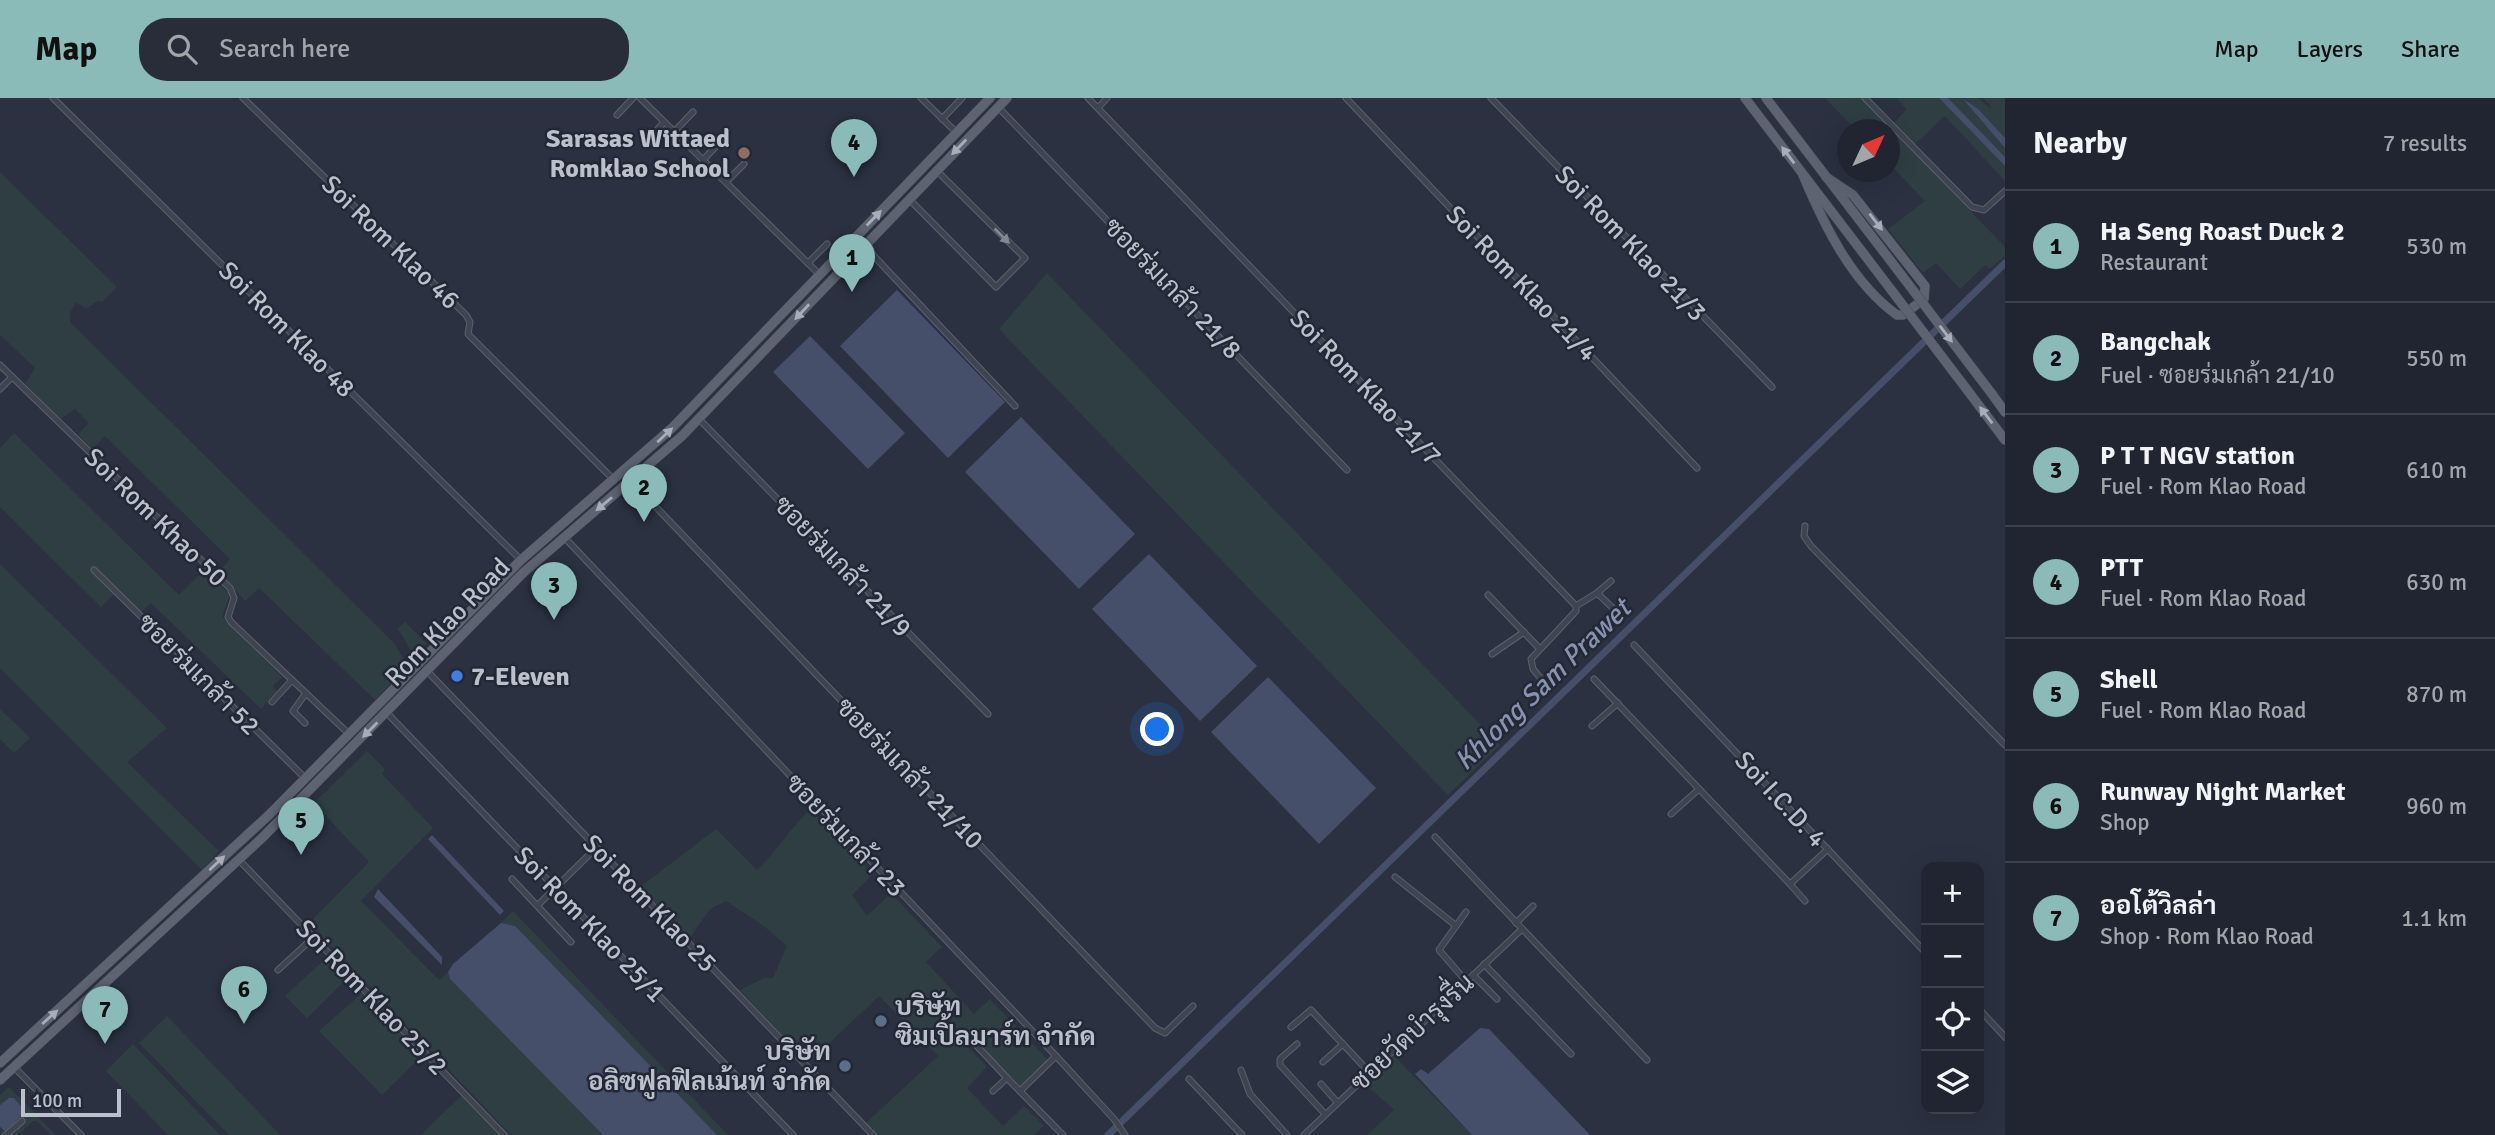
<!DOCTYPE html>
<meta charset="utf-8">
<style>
:root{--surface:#202531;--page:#282d39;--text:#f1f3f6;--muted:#a2a5ab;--line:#3d424d;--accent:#8bbbb9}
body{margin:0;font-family:Signika,Sarabun,sans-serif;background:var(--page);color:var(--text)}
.controls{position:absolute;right:21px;bottom:21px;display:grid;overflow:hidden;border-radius:14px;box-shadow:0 7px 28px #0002}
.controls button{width:63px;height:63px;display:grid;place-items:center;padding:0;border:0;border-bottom:2px solid var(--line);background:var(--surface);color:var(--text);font:35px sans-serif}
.compass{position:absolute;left:1837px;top:21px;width:63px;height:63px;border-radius:50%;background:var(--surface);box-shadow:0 7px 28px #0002;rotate:46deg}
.scale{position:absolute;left:21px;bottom:18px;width:100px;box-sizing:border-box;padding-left:7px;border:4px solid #bcc0cb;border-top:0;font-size:19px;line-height:24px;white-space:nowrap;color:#bcc0cb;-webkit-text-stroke:5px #232837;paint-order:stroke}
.you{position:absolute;left:1158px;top:632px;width:24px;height:24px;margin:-18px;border:5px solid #fff;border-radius:50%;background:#1a73e8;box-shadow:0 0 0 10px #1a73e833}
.badge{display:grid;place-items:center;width:46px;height:46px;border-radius:50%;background:var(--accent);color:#111;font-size:23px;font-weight:700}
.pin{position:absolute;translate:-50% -58px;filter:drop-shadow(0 2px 4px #0008)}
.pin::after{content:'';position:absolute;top:37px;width:24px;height:21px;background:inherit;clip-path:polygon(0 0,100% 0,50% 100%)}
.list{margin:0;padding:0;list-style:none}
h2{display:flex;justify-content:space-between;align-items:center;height:91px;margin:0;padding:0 28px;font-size:30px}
h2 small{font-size:23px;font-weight:400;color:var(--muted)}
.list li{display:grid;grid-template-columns:46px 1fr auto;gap:21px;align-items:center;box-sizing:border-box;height:112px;padding:0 28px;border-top:2px solid var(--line)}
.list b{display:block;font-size:26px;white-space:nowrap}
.list p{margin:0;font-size:23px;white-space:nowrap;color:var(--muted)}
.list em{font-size:23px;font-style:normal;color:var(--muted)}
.icon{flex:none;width:38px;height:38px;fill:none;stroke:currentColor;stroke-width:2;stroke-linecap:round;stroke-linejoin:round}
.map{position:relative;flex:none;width:2005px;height:1037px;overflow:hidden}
header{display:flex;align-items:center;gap:42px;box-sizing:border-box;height:98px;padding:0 35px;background:var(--accent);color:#111}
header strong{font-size:33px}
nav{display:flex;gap:38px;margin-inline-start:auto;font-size:24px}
.search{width:490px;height:63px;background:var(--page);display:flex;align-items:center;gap:18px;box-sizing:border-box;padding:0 24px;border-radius:28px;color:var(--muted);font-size:26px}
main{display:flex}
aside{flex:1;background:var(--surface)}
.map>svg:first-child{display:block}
.green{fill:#2e3e43}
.water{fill:#454f6a}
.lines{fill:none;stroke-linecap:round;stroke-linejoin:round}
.canal{stroke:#454f6a;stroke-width:7}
.minor-casing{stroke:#5d616e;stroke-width:7}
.primary-casing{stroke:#494d5a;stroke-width:10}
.minor{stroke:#3f4451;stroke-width:5}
.primary{stroke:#5d6371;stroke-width:9}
.primary-bridge-casing{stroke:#494d5a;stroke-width:10;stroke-linecap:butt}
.primary-bridge{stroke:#5d6371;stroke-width:9}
.oneway{fill:#a9adb9}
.oneway2{fill:#848894}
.education-dot{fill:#8d6e63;stroke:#232837;stroke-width:2.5}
.shop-dot{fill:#3f7fe0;stroke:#232837;stroke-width:2.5}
.service-dot{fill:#5c6f8a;stroke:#232837;stroke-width:2.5}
.labels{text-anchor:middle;stroke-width:5;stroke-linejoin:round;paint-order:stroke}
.poi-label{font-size:26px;font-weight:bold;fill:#bcc0cb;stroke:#232837;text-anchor:end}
.street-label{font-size:26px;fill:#bcc0cb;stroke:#232837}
.water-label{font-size:28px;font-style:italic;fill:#8792ae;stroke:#232837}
</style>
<header>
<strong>Map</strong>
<div class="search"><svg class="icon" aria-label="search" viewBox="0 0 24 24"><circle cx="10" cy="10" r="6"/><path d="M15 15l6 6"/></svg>Search here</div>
<nav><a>Map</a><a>Layers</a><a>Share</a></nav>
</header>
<main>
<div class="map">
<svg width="2005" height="1037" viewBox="0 0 2005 1037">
<rect width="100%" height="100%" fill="#2b3141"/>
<!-- green -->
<g class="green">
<path d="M1825,0H1862L2005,149V158L1990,171L1985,167L1960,191L1936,165L1923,175L1888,131L1925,103L1890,66V32L1855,31Z"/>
<path d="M1896,0H1939L2005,68V83L1945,18L1914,47L1893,26L1907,11Z"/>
<path d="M1948,0H1962L2005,50V59Z"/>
<path d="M1964,0H1979L1989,10L1991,8L1983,0H2005V40Z"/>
<path d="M0,74L117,189L102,204L98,203L86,211L76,204L70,215V224L395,546L407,567L375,602L259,490L245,503L219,474L230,461L105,338L92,351L78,336L89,325L75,311L61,321L25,286L35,270L0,237Z"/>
<path d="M1047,175L1500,647L1448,697L999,231Z"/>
<path d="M14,335L179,497L204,472L230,496L222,519L282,579L273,588L277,593L261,611L151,505L139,516L116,494L101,509L0,409V350Z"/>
<path d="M0,466L167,630L127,664L219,753L202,772L0,570Z"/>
<path d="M405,524L427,546L414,557L398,531Z"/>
<path d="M0,611L30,640L14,655L0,641Z"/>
<path d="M367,653L385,671L382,676L433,730L361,803L439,882L448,874L450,881L603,1037H511L309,825L369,764L314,705Z"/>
<path d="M810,711L873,776L852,797L867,818L891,795L942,849L926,864L974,916L990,901L1052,966L1025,993L975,943L968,949L987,969L967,990L1003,1028L1024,1008L1044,1028L1034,1037H876L865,1026L938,958L879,898L807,966L740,892L764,880H773L787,848L765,829L726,803L710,811L690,840L640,789L716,731L757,772C777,752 790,732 810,711Z"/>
<path d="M513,813L728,1037H717L501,825L498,827Z"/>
<path d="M329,857L349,879L307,920L285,898Z"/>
<path d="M363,894L423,957L382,997L319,933Z"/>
<path d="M167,918L280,1037H229L139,945Z"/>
<path d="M133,946L220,1037H168L106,973Z"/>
<path d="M1394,958L1472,1037H1367L1394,1012L1364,985Z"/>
<path d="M9,989L56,1037H51L37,1023H33L18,1037H0L9,1000L0,1007V997Z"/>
<path d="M462,997L500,1037H421Z"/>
</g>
<!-- water -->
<g class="water">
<path d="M1939,0H1948L2005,59V68Z"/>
<path d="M1962,0L1978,11L2005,40V50Z"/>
<path d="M897,192L1005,304L948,360L840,248Z"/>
<path d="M810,238L905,335L868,371L773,274Z"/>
<path d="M1021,319L1135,436L1079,491L965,374Z"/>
<path d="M1149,456L1257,568L1200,623L1092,511Z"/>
<path d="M1268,579L1376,690L1319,746L1211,634Z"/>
<path d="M432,737L504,813L500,817L428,741Z"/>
<path d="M378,791L442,859V867L374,799Z"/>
<path d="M501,825L515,828L717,1037H603L450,881L448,874L453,866Z"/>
<path d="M1480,930L1489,931L1590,1037H1472L1415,976L1421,971L1428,976Z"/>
<path d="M9,1000H14L25,1013L6,1034L0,1029V1007Z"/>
</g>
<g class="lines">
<!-- canal -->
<path class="canal" d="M1108,1037L2005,165"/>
<!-- minor casing -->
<g class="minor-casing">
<g id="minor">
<path d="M53,0L521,462"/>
<path d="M243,0L466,217L470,224L468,236L614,382"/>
<path d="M640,0L820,177"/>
<path d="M921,0L956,34"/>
<path d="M1088,0L1576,508V513L1531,561L1533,571L1542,582"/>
<path d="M1346,0L1697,370"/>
<path d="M1491,0L1772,289"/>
<path d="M1865,0L1972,109L1984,112L2005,93"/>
<path d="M998,9L1347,372"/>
<path d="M1098,10L1107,0"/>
<path d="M617,17L633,0"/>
<path d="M942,21L962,0"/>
<path d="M674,34L693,14"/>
<path d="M645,45L664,24"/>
<path d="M703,62L721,43"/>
<path d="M726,84L744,66"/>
<path d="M909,101L996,189L1025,160L936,72"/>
<path d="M868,145L873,157L1015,308"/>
<path d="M808,165L827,146"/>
<path d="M0,267L230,490L234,500L228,519L231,524L349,636"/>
<path d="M0,291L12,279"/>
<path d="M699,321L988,616"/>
<path d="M631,383L1155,930L1165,935L1193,908"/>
<path d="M1805,428L1804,438L1811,448L2005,647"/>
<path d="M564,439L1056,958L1114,1021L1125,1037"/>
<path d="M94,472L305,680"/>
<path d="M1597,495L1611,483"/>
<path d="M1488,497L1539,550"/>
<path d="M1576,508L1597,495L1617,514"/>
<path d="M1634,547L1926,855"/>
<path d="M1492,556L1524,534"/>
<path d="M428,574L873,1037"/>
<path d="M1594,581L1790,786L1828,751"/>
<path d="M272,604L292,582"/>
<path d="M387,615L793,1037"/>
<path d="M305,625L293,613L306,595"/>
<path d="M1592,628L1618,605"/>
<path d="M1671,716L1699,691"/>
<path d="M1435,739L1647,962"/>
<path d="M239,762L504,1037"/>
<path d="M1395,779L1455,827"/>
<path d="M512,781L571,844"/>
<path d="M1790,786L1805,803"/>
<path d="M538,807L597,749"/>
<path d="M1466,814L1439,852L1466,883"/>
<path d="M1516,825L1533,808"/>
<path d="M1484,866L1571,956"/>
<path d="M278,872L314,839"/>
<path d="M1473,877L1497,901"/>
<path d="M1979,911L2005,939"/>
<path d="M1291,929L1311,912L1369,974"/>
<path d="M1297,946L1280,961V967L1325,1016"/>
<path d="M977,948L1007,980"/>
<path d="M1323,964L1343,946"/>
<path d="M14,969L81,1037"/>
<path d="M1241,972L1250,996L1287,1037"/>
<path d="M1189,981L1242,1037"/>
<path d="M1321,986L1337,1004"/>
<path d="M993,993L1007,980L1063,1037"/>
<path d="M1020,993L1056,958"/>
<path d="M6,1037L22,1023"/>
<path d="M1304,1037L1522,831"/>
</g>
</g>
<!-- primary casing -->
<g class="primary-casing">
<g id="primary">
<path d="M1745,0L1889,189"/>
<path d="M1766,0L1890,162"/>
<path d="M1803,77C1824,127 1852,185 1897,217H1903L1924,201L1925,188L1853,97L1826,79"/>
<path d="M1968,293L2005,342"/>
<path d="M1992,296L2005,314"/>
<path d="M0,965L270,716L521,462L672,330L990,0"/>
<path d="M0,982L262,740L523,475L682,338L1007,0"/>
</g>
</g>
<!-- minor -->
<use href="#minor" class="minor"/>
<!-- primary -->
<use href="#primary" class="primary"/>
<!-- primary-bridge casing -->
<g class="primary-bridge-casing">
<g id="primary-bridge">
<path d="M1890,162L1992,296"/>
<path d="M1889,189L1968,293"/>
</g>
</g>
<!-- primary-bridge -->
<use href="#primary-bridge" class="primary-bridge"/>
</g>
<!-- one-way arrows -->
<defs><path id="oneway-solid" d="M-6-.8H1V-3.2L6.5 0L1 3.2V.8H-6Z" transform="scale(1.75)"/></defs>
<g class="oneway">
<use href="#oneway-solid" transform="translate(959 49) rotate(134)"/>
<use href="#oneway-solid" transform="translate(1788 57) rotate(-127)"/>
<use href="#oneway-solid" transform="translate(874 120) rotate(-46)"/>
<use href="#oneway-solid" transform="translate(1876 124) rotate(52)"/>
<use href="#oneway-solid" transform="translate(802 214) rotate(133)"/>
<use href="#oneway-solid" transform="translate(1946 236) rotate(53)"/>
<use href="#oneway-solid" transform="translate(1986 317) rotate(-127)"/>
<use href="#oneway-solid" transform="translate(665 337) rotate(-43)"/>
<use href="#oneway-solid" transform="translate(604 406) rotate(140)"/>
<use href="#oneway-solid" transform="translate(370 632) rotate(135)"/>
<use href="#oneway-solid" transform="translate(217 765) rotate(-43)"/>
<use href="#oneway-solid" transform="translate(50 919) rotate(-42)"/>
</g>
<use class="oneway2" href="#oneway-solid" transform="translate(1002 138) rotate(45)"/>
<!-- markers -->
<circle class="education-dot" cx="744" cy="55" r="7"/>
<circle class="shop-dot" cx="457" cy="578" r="7"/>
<g class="service-dot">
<circle cx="881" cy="923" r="7"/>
<circle cx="845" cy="968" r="7"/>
</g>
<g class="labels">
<!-- poi labels -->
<g class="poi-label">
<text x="730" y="49">Sarasas Wittaed<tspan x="730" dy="30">Romklao School</tspan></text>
<text x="471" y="587" text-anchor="start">7-Eleven</text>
<text x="895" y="917" text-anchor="start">บริษัท<tspan x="895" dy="30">ซิมเปิ้ลมาร์ท จำกัด</tspan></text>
<text x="831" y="962">บริษัท<tspan x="831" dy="30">อลิซฟูลฟิลเม้นท์ จำกัด</tspan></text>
</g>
<!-- street labels -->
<g class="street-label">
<text transform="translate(391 144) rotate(44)" y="9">Soi Rom Klao 46</text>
<text transform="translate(1631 145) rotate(46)" y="9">Soi Rom Klao 21/3</text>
<text transform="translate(1522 185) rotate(46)" y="9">Soi Rom Klao 21/4</text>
<text transform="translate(1173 190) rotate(46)" y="9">ซอยร่มเกล้า 21/8</text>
<text transform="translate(287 231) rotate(45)" y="9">Soi Rom Klao 48</text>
<text transform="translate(1366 289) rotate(46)" y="9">Soi Rom Klao 21/7</text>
<text transform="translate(156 419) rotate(44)" y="9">Soi Rom Khao 50</text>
<text transform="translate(843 468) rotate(46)" y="9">ซอยร่มเกล้า 21/9</text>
<text transform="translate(447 524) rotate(-46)" y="9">Rom Klao Road</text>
<text transform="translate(199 576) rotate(45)" y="9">ซอยร่มเกล้า 52</text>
<text transform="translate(910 675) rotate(46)" y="9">ซอยร่มเกล้า 21/10</text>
<text transform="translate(1781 701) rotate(47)" y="9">Soi I.C.D. 4</text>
<text transform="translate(846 737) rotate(46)" y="9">ซอยร่มเกล้า 23</text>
<text transform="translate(650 805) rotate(46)" y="9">Soi Rom Klao 25</text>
<text transform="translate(590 826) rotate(46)" y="9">Soi Rom Klao 25/1</text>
<text transform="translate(372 899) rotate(46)" y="9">Soi Rom Klao 25/2</text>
<text transform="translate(1412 934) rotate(-43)" y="9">ซอยวัดบำรุงรื่น</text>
</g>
<!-- water labels -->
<g class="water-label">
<text transform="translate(1542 586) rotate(-44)" y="10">Khlong Sam Prawet</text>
</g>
</g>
</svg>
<div class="controls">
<button>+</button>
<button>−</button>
<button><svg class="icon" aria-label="locate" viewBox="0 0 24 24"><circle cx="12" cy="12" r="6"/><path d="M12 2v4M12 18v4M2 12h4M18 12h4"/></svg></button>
<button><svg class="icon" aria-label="layers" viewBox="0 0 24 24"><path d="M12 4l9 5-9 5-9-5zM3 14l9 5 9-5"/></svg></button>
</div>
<svg class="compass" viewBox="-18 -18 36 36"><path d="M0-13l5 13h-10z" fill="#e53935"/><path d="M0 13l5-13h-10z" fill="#a2a5ab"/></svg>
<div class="scale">100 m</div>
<div class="you"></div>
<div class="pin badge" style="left:852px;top:194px">1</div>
<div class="pin badge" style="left:644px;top:424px">2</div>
<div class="pin badge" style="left:554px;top:522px">3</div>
<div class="pin badge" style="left:854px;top:79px">4</div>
<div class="pin badge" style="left:301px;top:757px">5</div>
<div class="pin badge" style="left:244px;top:926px">6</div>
<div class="pin badge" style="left:105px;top:946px">7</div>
</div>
<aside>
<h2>Nearby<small>7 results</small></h2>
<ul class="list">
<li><span class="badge">1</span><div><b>Ha Seng Roast Duck 2</b><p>Restaurant</p></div><em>530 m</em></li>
<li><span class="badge">2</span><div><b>Bangchak</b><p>Fuel · ซอยร่มเกล้า 21/10</p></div><em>550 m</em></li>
<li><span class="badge">3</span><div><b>P T T NGV station</b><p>Fuel · Rom Klao Road</p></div><em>610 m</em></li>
<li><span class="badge">4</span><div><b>PTT</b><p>Fuel · Rom Klao Road</p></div><em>630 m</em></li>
<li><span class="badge">5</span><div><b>Shell</b><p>Fuel · Rom Klao Road</p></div><em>870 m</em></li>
<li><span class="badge">6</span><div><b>Runway Night Market</b><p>Shop</p></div><em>960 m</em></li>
<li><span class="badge">7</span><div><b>ออโต้วิลล่า</b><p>Shop · Rom Klao Road</p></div><em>1.1 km</em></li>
</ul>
</aside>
</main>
